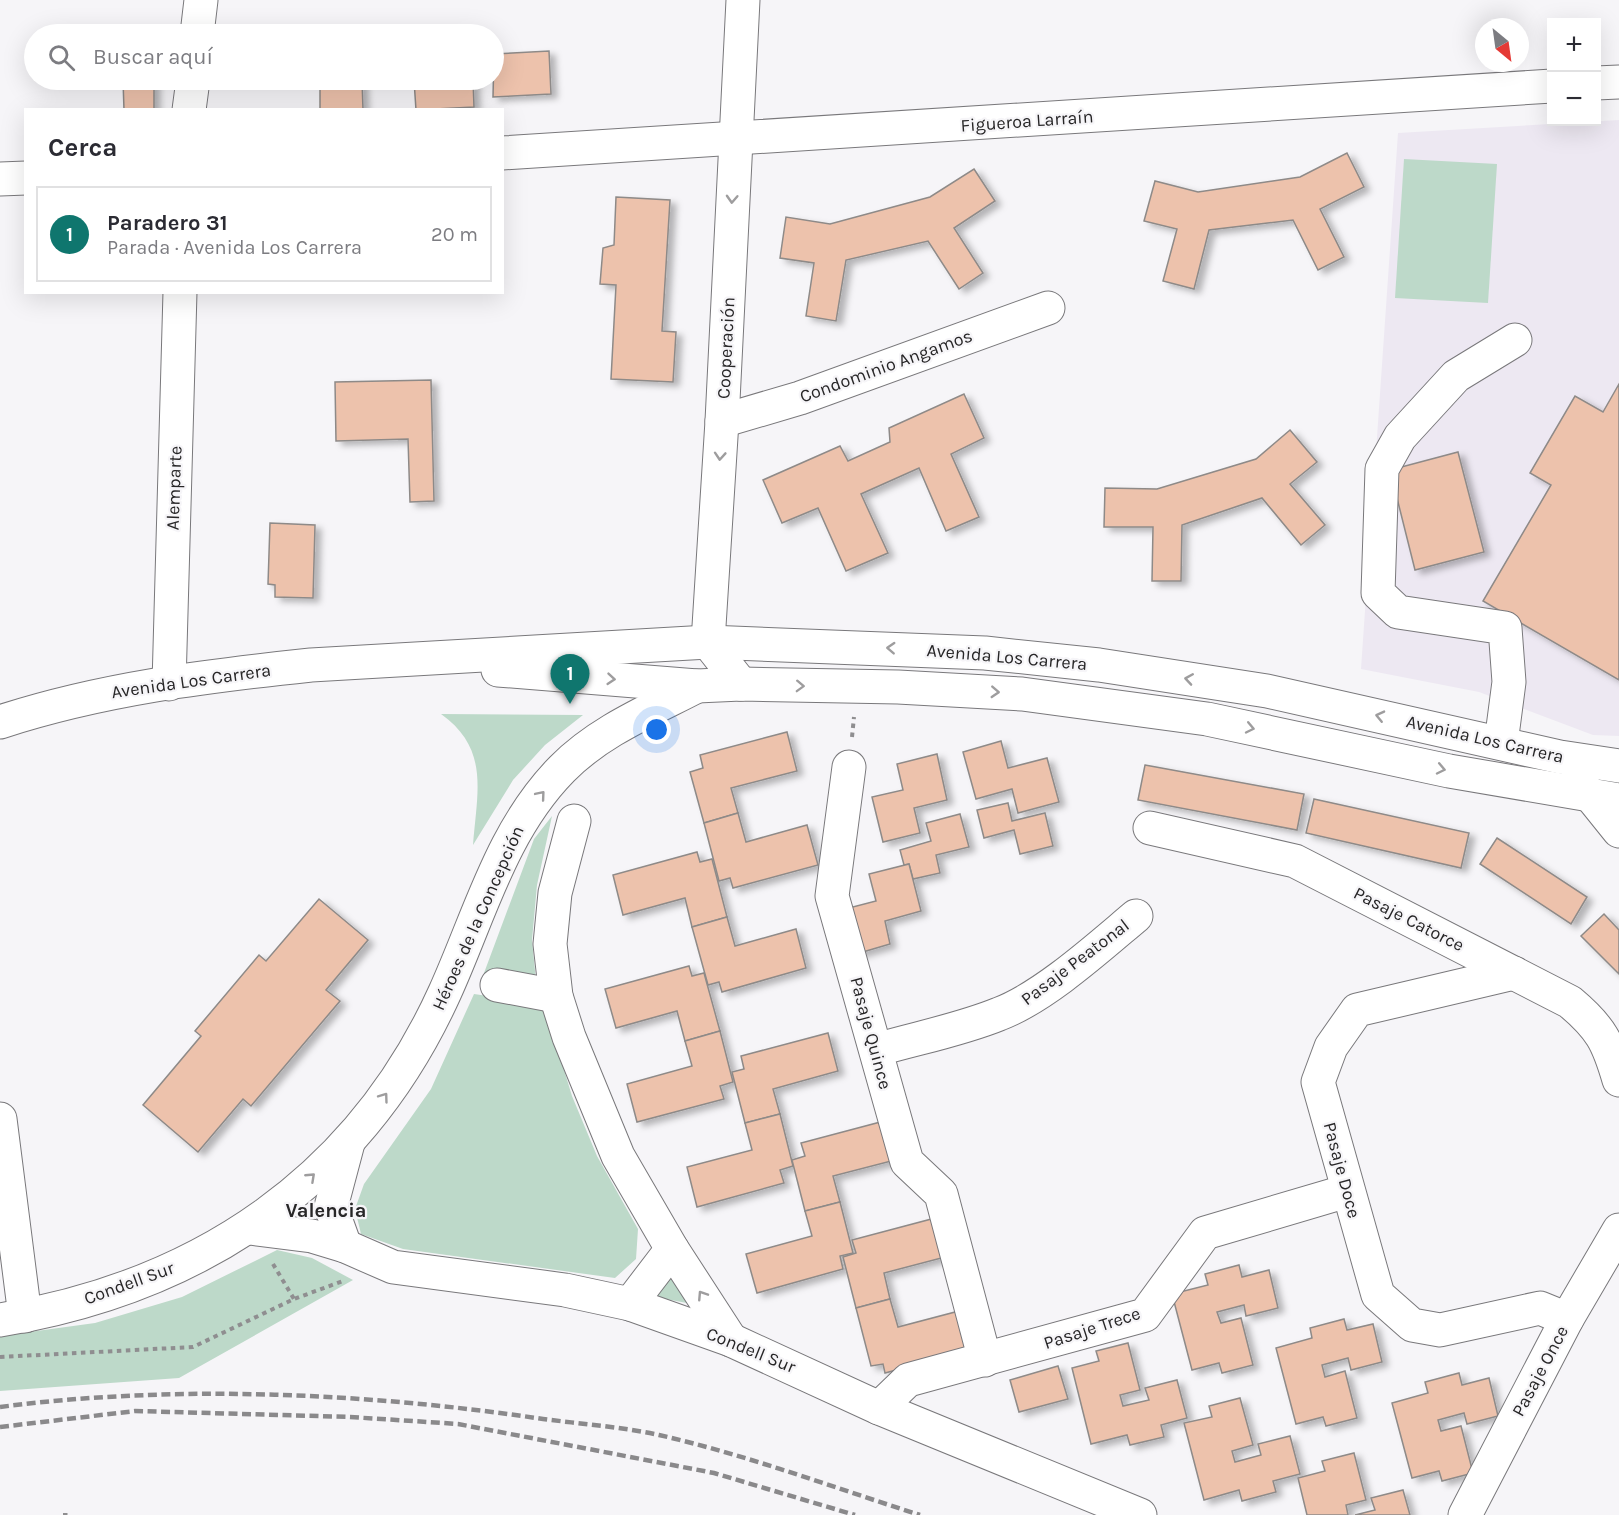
<!DOCTYPE html>
<html lang="es">
<meta charset="utf-8">
<style>
:root{--surface:#fff;--page:#f2f2f3;--text:#2b2b33;--muted:#7c7c81;--line:#e1e1e2;--accent:#0f766e}
body{margin:0;font-family:Karla,sans-serif;background:var(--page);color:var(--text)}
.controls{position:absolute;right:18px;top:18px;display:grid;overflow:hidden;border-radius:0px;box-shadow:0 6px 24px #0002}
.controls button{width:54px;height:54px;display:grid;place-items:center;padding:0;border:0;border-bottom:2px solid var(--line);background:var(--surface);color:var(--text);font:30px sans-serif}
.compass{position:absolute;left:1475px;top:18px;width:54px;height:54px;border-radius:50%;background:var(--surface);box-shadow:0 6px 24px #0002;rotate:151deg}
.you{position:absolute;left:657px;top:730px;width:21px;height:21px;margin:-15px;border:4px solid #fff;border-radius:50%;background:#1a73e8;box-shadow:0 0 0 9px #1a73e833}
.badge{display:grid;place-items:center;width:39px;height:39px;border-radius:50%;background:var(--accent);color:#fff;font-size:20px;font-weight:700}
.pin{position:absolute;translate:-50% -50px;filter:drop-shadow(0 2px 3px #0008)}
.pin::after{content:'';position:absolute;top:32px;width:21px;height:18px;background:inherit;clip-path:polygon(0 0,100% 0,50% 100%)}
.list{margin:0;padding:0;list-style:none}
h2{display:flex;justify-content:space-between;align-items:center;height:78px;margin:0;padding:0 24px;font-size:26px}
h2 small{font-size:20px;font-weight:400;color:var(--muted)}
.list li{display:grid;grid-template-columns:39px 1fr auto;gap:18px;align-items:center;box-sizing:border-box;height:96px;margin:0 12px 12px;padding:0 12px;border:2px solid var(--line);border-radius:0px}
.list b{display:block;font-size:22px;white-space:nowrap}
.list p{margin:0;font-size:20px;white-space:nowrap;color:var(--muted)}
.list em{font-size:20px;font-style:normal;color:var(--muted)}
.icon{flex:none;width:33px;height:33px;fill:none;stroke:currentColor;stroke-width:2;stroke-linecap:round;stroke-linejoin:round}
.map{position:relative;flex:none;width:1619px;height:1515px;overflow:hidden}
.search{position:absolute;background:var(--surface);box-shadow:0 6px 24px #0002;left:24px;top:24px;width:480px;height:66px;display:flex;align-items:center;gap:15px;box-sizing:border-box;padding:0 21px;border-radius:33px;color:var(--muted);font-size:22px}
.panel{position:absolute;background:var(--surface);box-shadow:0 6px 24px #0002;left:24px;top:108px;width:480px;height:186px;border-radius:0px}
.map>svg:first-child{display:block}
.built{fill:#ede8f2}
.green{fill:#bdd9c9}
.building{fill:#edc2ac;stroke:#8e8a88;stroke-width:1.5;filter:url(#shadow)}
.lines{fill:none;stroke-linecap:round;stroke-linejoin:round}
.minor-casing{stroke:#79787b;stroke-width:35}
.major-casing{stroke:#79787b;stroke-width:35}
.path{stroke:#8f8e90;stroke-width:4;stroke-dasharray:4.5 4.5;stroke-linecap:butt}
.minor{stroke:#fff;stroke-width:33}
.major{stroke:#fff;stroke-width:33}
.rail{stroke:#8a898b;stroke-width:4.5;stroke-dasharray:9 4.5;stroke-linecap:butt}
.oneway{stroke:#9e9d9e}
.labels{text-anchor:middle;stroke-width:4.5;stroke-linejoin:round;paint-order:stroke}
.street-label{font-size:18px;fill:#272627;stroke:#f6f5f8}
.neighbourhood-label{font-size:20px;font-weight:bold;fill:#272627;stroke:#f6f5f8}
</style>
<div class="map">
<svg width="1619" height="1515" viewBox="0 0 1619 1515">
<defs>
<filter id="shadow"><feDropShadow dx="6" dy="4" stdDeviation="3" flood-color="#0004"/></filter>
</defs>
<rect width="100%" height="100%" fill="#f6f5f8"/>
<!-- built -->
<path class="built" d="M1619,120V736L1593,735L1479,692L1361,669L1398,133Z"/>
<!-- green -->
<g class="green">
<path d="M1404,159L1497,164L1488,303L1395,298Z"/>
<path d="M441,714L583,715L545,745L513,780L473,845C477,792 490,749 441,714Z"/>
<path d="M552,816L537,885L532,940L536,981L484,973L534,839Z"/>
<path d="M474,994L544,1004L572,1096L597,1156L638,1229L636,1259L615,1278L403,1249L361,1234L355,1209L364,1184L431,1089Z"/>
<path d="M277,1250L312,1258L353,1280L179,1378L0,1391V1336L95,1323L182,1297Z"/>
<path d="M670,1270L692,1304L650,1296Z"/>
</g>
<!-- building -->
<g class="building">
<path d="M549,51L551,94L493,97L494,54Z"/>
<path d="M123,80H154V110H124Z"/>
<path d="M320,80H362L363,110H320Z"/>
<path d="M414,80H473L474,107L416,110Z"/>
<path d="M1347,153L1364,187L1320,209L1344,257L1318,270L1293,220L1209,230L1194,289L1163,281L1177,229L1144,221L1155,181L1198,192L1300,177Z"/>
<path d="M974,169L995,201L954,228L983,273L959,289L928,241L846,260L836,321L806,316L814,263L780,258L786,217L830,224L930,197Z"/>
<path d="M616,197L670,200L662,331L676,332L673,382L611,379L616,285L600,284L603,248L614,245Z"/>
<path d="M431,380L434,501L410,502L408,439L336,441L335,382Z"/>
<path d="M1619,384V680L1483,601L1551,485L1530,473L1575,396L1603,412Z"/>
<path d="M964,394L984,438L951,454L979,517L946,531L919,468L861,494L888,553L846,571L818,508L782,523L763,480L840,446L848,461L890,442L889,428Z"/>
<path d="M1290,430L1317,462L1290,484L1325,525L1301,545L1262,498L1182,525L1181,581H1152L1153,527H1104L1105,488L1157,489L1256,459Z"/>
<path d="M1458,452L1484,552L1415,570L1390,470Z"/>
<path d="M270,523L315,525L313,598L275,597V585L268,584Z"/>
<path d="M787,732L797,771L731,788L738,813L704,823L690,772L703,768L700,755Z"/>
<path d="M1001,741L1008,768L1047,758L1059,802L1018,813L1012,789L976,799L963,752Z"/>
<path d="M937,754L947,800L914,808L920,833L883,842L872,797L903,790L897,764Z"/>
<path d="M1145,765L1304,794L1297,830L1138,800Z"/>
<path d="M1314,799L1469,833L1461,868L1306,833Z"/>
<path d="M1008,803L1012,821L1045,813L1053,846L1020,854L1014,830L984,838L977,810Z"/>
<path d="M738,813L746,842L807,825L818,865L733,888L730,878L719,881L704,823Z"/>
<path d="M960,814L969,847L936,855L940,873L913,879L909,864L904,865L900,850L931,841L926,823Z"/>
<path d="M1497,838L1587,897L1571,924L1480,864Z"/>
<path d="M697,852L700,862L712,859L727,917L692,927L685,898L623,915L613,875Z"/>
<path d="M909,864L921,911L885,921L890,944L856,954L845,909L876,901L869,874Z"/>
<path d="M319,899L368,940L326,990L340,1001L251,1106L243,1099L198,1152L143,1105L201,1036L195,1031L259,955L266,961Z"/>
<path d="M1604,914L1619,930V974L1581,936Z"/>
<path d="M727,917L735,946L796,929L806,968L722,992L719,982L708,985L692,927Z"/>
<path d="M689,966L692,976L704,973L720,1031L685,1041L677,1011L616,1028L605,989Z"/>
<path d="M720,1031L733,1082L720,1086L724,1099L637,1122L627,1084L692,1066L685,1041Z"/>
<path d="M828,1033L838,1071L773,1089L780,1114L745,1123L732,1072L744,1069L741,1056Z"/>
<path d="M780,1114L793,1166L780,1170L784,1183L697,1207L687,1167L752,1150L745,1123Z"/>
<path d="M888,1120L899,1159L833,1176L840,1202L805,1211L792,1160L805,1156L801,1143Z"/>
<path d="M840,1202L853,1253L840,1256L843,1269L757,1293L746,1254L812,1236L805,1211Z"/>
<path d="M939,1217L949,1256L884,1273L890,1299L856,1308L843,1257L856,1253L852,1240Z"/>
<path d="M1239,1265L1242,1277L1269,1270L1278,1308L1246,1316L1244,1305L1217,1312L1221,1323L1241,1318L1253,1365L1222,1373L1219,1363L1192,1370L1172,1294L1208,1285L1205,1274Z"/>
<path d="M890,1299L898,1327L959,1311L970,1350L885,1373L883,1364L871,1366L856,1308Z"/>
<path d="M1344,1319L1347,1330L1373,1324L1382,1362L1351,1370L1348,1358L1322,1365L1325,1377L1345,1371L1357,1418L1326,1426L1323,1417L1296,1424L1276,1348L1312,1338L1310,1328Z"/>
<path d="M1128,1343L1140,1390L1120,1395L1123,1406L1149,1400L1145,1388L1177,1380L1187,1418L1161,1425L1164,1437L1130,1445L1127,1435L1091,1444L1072,1368L1099,1361L1096,1351Z"/>
<path d="M1058,1366L1068,1399L1019,1412L1010,1380Z"/>
<path d="M1459,1373L1462,1385L1489,1378L1498,1416L1467,1424L1464,1413L1438,1420L1441,1431L1461,1426L1473,1473L1442,1481L1439,1471L1412,1478L1392,1403L1428,1393L1425,1382Z"/>
<path d="M1240,1398L1253,1445L1232,1451L1235,1462L1261,1455L1258,1444L1290,1436L1300,1474L1273,1481L1276,1492L1242,1501L1239,1490L1204,1500L1184,1423L1212,1417L1209,1406Z"/>
<path d="M1354,1453L1366,1500L1346,1505L1348,1515H1307L1298,1478L1325,1471L1322,1461Z"/>
<path d="M1403,1490L1410,1515H1355L1375,1510L1371,1498Z"/>
</g>
<g class="lines">
<!-- minor casing -->
<g class="minor-casing">
<g id="minor">
<path d="M197,34L201,0"/>
<path d="M1596,83L1619,82"/>
<path d="M189,110L193,80"/>
<path d="M502,153L1552,86"/>
<path d="M0,179L26,178"/>
<path d="M722,421L800,398L1048,308"/>
<path d="M169,684L180,292"/>
<path d="M741,684L708,642L722,421L743,0"/>
<path d="M1501,743L1509,682L1505,628L1398,612L1378,593L1382,469L1400,437L1456,376L1515,340"/>
<path d="M849,767L832,896L907,1162L941,1194L985,1360"/>
<path d="M1578,780L1619,831"/>
<path d="M574,821L555,893L550,944L556,996L569,1037L618,1156L672,1249L731,1340"/>
<path d="M1150,828L1295,861L1570,1002C1601,1028 1608,1042 1619,1080"/>
<path d="M1514,973L1357,1010L1331,1047L1318,1082L1378,1295L1412,1325L1440,1330L1540,1308L1567,1319"/>
<path d="M497,985L556,996"/>
<path d="M876,1050C917,1038 960,1030 999,1014C1044,997 1099,947 1136,916"/>
<path d="M0,1119L25,1316"/>
<path d="M250,1228L312,1236L345,1246L393,1267L565,1290L630,1304L731,1340L879,1408L1140,1515"/>
<path d="M345,1246L331,1207L348,1143"/>
<path d="M630,1304L672,1249"/>
<path d="M0,1320C201,1287 360,1180 445,992C480,915 501,831 562,769C599,731 651,710 697,686"/>
<path d="M879,1408L908,1380L1145,1315L1205,1233L1347,1191"/>
<path d="M1465,1515L1567,1319L1619,1230"/>
</g>
</g>
<!-- major casing -->
<g class="major-casing">
<g id="major">
<path d="M498,670L697,686L741,684L898,687L1022,694L1207,719L1449,771L1619,800"/>
<path d="M0,722C101,689 206,676 311,665L708,642L985,653L1099,665L1267,691L1560,757L1619,766"/>
</g>
</g>
<!-- path -->
<g class="path">
<path d="M852,737L854,717"/>
<path d="M273,1264L294,1299"/>
<path d="M0,1357L193,1347L294,1299L343,1281"/>
<path d="M63,1515H72"/>
</g>
<!-- minor -->
<use href="#minor" class="minor"/>
<!-- major -->
<use href="#major" class="major"/>
<!-- rail -->
<g class="rail">
<path d="M0,1407C175,1384 369,1393 543,1419C582,1424 622,1427 659,1435C747,1455 835,1488 920,1515"/>
<path d="M0,1427L135,1411L350,1417L458,1424L714,1473L855,1515"/>
</g>
</g>
<!-- one-way arrows -->
<defs><path id="oneway-chevron" d="M-2-3.5L2.5 0L-2 3.5" fill="none" stroke-width="1.6" stroke-linecap="round" stroke-linejoin="round" transform="scale(1.5)"/></defs>
<g class="oneway">
<use href="#oneway-chevron" transform="translate(732 199) rotate(93)"/>
<use href="#oneway-chevron" transform="translate(720 456) rotate(94)"/>
<use href="#oneway-chevron" transform="translate(891 648) rotate(-177)"/>
<use href="#oneway-chevron" transform="translate(611 679) rotate(5)"/>
<use href="#oneway-chevron" transform="translate(1189 679) rotate(-171)"/>
<use href="#oneway-chevron" transform="translate(800 686) rotate(2)"/>
<use href="#oneway-chevron" transform="translate(995 692) rotate(3)"/>
<use href="#oneway-chevron" transform="translate(1380 716) rotate(-167)"/>
<use href="#oneway-chevron" transform="translate(1250 728) rotate(12)"/>
<use href="#oneway-chevron" transform="translate(1441 769) rotate(12)"/>
<use href="#oneway-chevron" transform="translate(541 795) rotate(-50)"/>
<use href="#oneway-chevron" transform="translate(384 1097) rotate(-54)"/>
<use href="#oneway-chevron" transform="translate(311 1177) rotate(-43)"/>
<use href="#oneway-chevron" transform="translate(702 1295) rotate(-123)"/>
</g>
<g class="labels">
<!-- street labels -->
<g class="street-label">
<text transform="translate(1027 121) rotate(-4)" y="6">Figueroa Larraín</text>
<text transform="translate(726 348) rotate(-87)" y="6">Cooperación</text>
<text transform="translate(886 366) rotate(-20)" y="6">Condominio Angamos</text>
<text transform="translate(174 488) rotate(-88)" y="6">Alemparte</text>
<text transform="translate(1007 657) rotate(5)" y="6">Avenida Los Carrera</text>
<text transform="translate(191 681) rotate(-8)" y="6">Avenida Los Carrera</text>
<text transform="translate(1485 739) rotate(13)" y="6">Avenida Los Carrera</text>
<text transform="translate(478 918) rotate(-66)" y="6">Héroes de la Concepción</text>
<text transform="translate(1409 919) rotate(27)" y="6">Pasaje Catorce</text>
<text transform="translate(1075 962) rotate(-37)" y="6">Pasaje Peatonal</text>
<text transform="translate(871 1033) rotate(75)" y="6">Pasaje Quince</text>
<text transform="translate(1342 1170) rotate(75)" y="6">Pasaje Doce</text>
<text transform="translate(129 1283) rotate(-20)" y="6">Condell Sur</text>
<text transform="translate(1092 1328) rotate(-18)" y="6">Pasaje Trece</text>
<text transform="translate(751 1350) rotate(22)" y="6">Condell Sur</text>
<text transform="translate(1540 1371) rotate(-62)" y="6">Pasaje Once</text>
</g>
<!-- neighbourhood labels -->
<g class="neighbourhood-label">
<text x="326" y="1217">Valencia</text>
</g>
</g>
</svg>
<div class="controls">
<button>+</button>
<button>−</button>
</div>
<svg class="compass" viewBox="-18 -18 36 36"><path d="M0-13l5 13h-10z" fill="#e53935"/><path d="M0 13l5-13h-10z" fill="#7c7c81"/></svg>
<div class="you"></div>
<div class="pin badge" style="left:570px;top:704px">1</div>
<div class="search"><svg class="icon" aria-label="search" viewBox="0 0 24 24"><circle cx="10" cy="10" r="6"/><path d="M15 15l6 6"/></svg>Buscar aquí</div>
<section class="panel">
<h2>Cerca<small></small></h2>
<ul class="list">
<li><span class="badge">1</span><div><b>Paradero 31</b><p>Parada · Avenida Los Carrera</p></div><em>20 m</em></li>
</ul>
</section>
</div>
